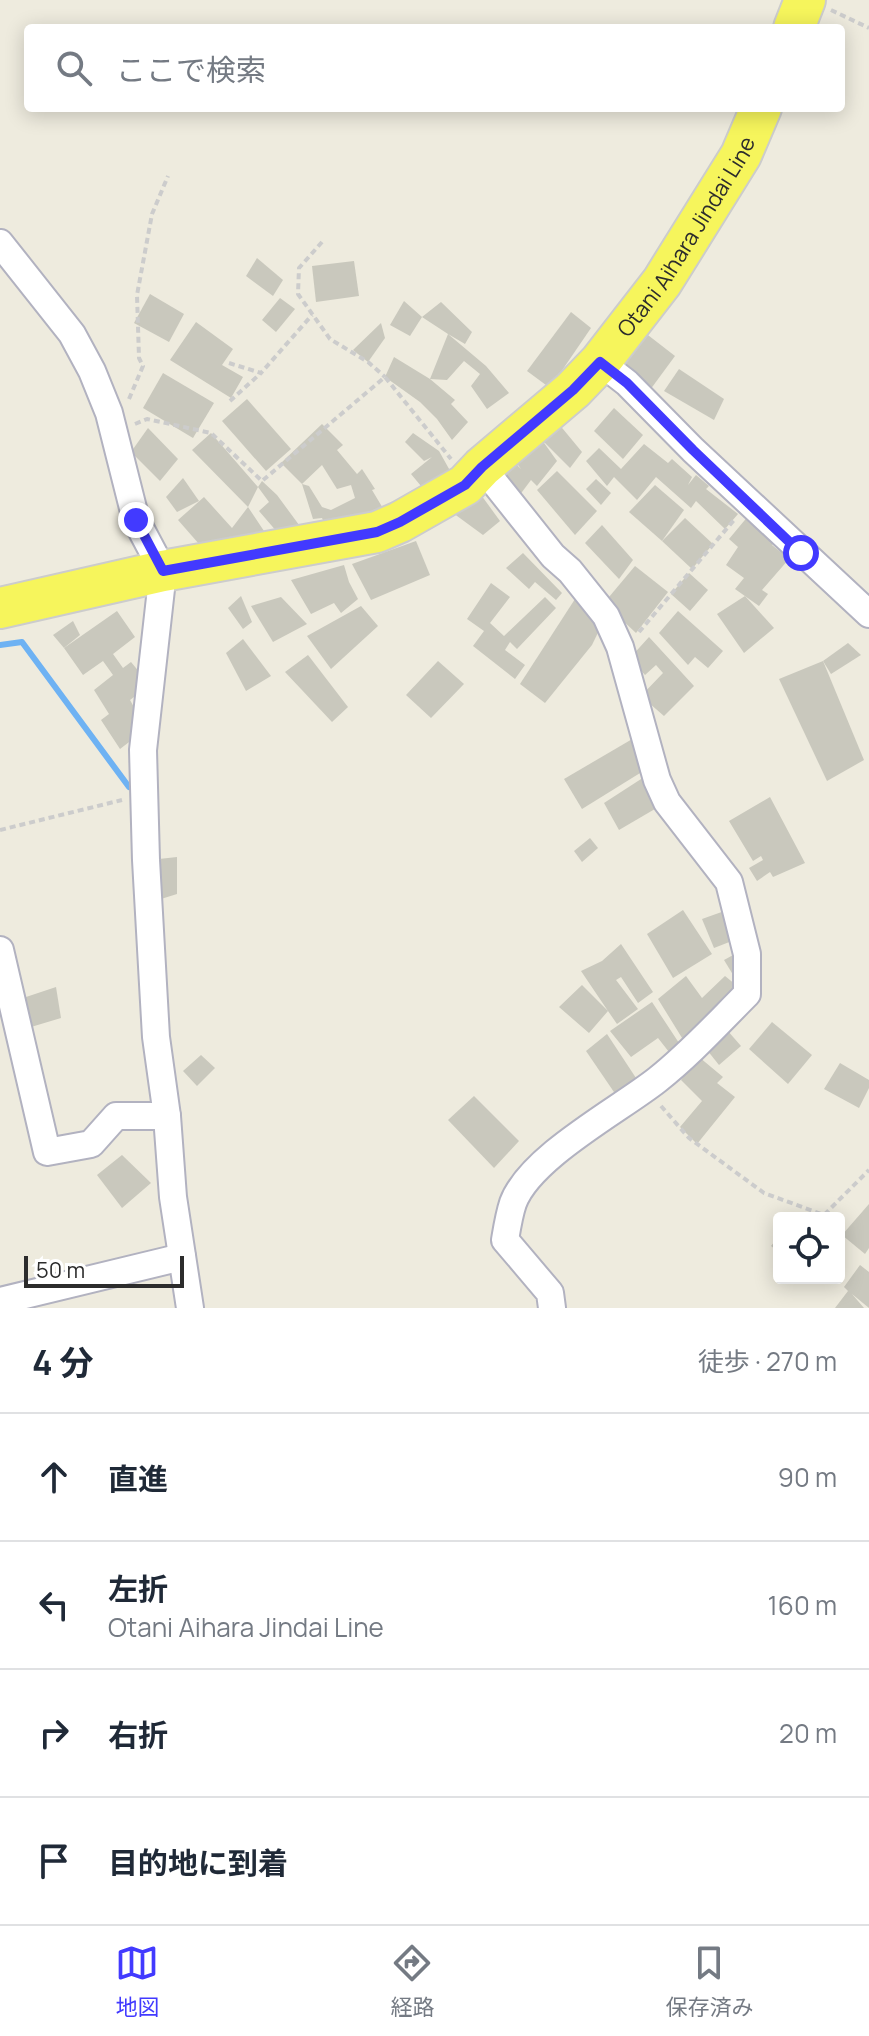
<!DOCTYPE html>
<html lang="ja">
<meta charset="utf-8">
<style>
:root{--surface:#fff;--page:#f2f2f3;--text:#1f2937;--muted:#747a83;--line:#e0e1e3;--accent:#423aff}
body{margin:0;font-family:Manrope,"Noto Sans JP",sans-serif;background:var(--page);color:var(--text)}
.controls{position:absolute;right:24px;bottom:24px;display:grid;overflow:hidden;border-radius:8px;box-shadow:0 4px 20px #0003}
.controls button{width:72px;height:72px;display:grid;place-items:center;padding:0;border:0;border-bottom:2px solid var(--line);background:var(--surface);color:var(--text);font:40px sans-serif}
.scale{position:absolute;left:24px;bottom:20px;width:160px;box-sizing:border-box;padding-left:8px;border:4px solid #2c2c2c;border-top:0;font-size:22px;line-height:28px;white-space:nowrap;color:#2c2c2c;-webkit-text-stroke:6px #fff;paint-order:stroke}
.stop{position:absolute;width:24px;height:24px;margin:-18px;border:6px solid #423aff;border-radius:50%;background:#fff}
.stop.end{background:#423aff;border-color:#fff;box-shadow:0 2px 8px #0008}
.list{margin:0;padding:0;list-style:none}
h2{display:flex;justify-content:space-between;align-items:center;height:104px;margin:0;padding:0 32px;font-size:34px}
h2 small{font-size:26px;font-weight:400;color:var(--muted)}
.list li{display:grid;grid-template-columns:52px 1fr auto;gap:24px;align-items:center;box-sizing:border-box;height:128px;padding:0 32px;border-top:2px solid var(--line)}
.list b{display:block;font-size:30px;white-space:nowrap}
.list p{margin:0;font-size:26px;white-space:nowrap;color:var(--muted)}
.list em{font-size:26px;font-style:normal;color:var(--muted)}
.icon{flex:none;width:44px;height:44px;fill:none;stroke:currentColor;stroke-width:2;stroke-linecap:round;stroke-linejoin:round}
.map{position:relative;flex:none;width:869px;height:1308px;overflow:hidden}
.search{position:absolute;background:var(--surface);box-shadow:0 4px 20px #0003;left:24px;right:24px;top:24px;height:88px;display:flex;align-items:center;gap:20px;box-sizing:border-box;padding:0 28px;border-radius:8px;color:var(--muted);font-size:30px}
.sheet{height:616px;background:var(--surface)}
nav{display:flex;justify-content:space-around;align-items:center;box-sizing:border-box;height:112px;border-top:2px solid var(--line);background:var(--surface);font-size:22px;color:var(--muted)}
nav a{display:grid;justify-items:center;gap:4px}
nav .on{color:var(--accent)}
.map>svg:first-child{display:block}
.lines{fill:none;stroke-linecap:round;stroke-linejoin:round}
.stream{stroke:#6eb2f3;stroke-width:6}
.building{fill:#c9c8bd}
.minor-casing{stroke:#b2b2c0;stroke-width:30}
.primary-casing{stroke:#ccc;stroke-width:44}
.path{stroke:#ccc;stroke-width:4;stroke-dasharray:6 4;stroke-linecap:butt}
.minor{stroke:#fff;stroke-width:26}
.primary{stroke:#f6f55c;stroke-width:40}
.route{stroke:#423aff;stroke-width:10}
.labels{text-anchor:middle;stroke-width:6;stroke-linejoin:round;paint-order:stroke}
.street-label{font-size:22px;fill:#2c2c2c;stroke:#fff}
</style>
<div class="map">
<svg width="869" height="1308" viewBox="0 0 869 1308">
<rect width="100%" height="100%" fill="#eeebde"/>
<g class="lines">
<!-- stream -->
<path class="stream" d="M0,645L22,642L129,787"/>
</g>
<!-- building -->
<g class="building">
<path d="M257,258L283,280L273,296L246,276Z"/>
<path d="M354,261L359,296L316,302L312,266Z"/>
<path d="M150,294L184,314L169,342L134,323Z"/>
<path d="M280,298L295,309L276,332L262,320Z"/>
<path d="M404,301L422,317L410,336L390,325Z"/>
<path d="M441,302L472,332L465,344L448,334L486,366L509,393L487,409L471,386L480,374L464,361L447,380L430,379L455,400L451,404L468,422L452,440L437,419L420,402L385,377L394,357L430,379L448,334L422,317Z"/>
<path d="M571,312L591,328L550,388L527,371Z"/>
<path d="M196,322L233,349L222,365L243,377L231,398L170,360Z"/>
<path d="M381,323L385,338L368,362L353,350Z"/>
<path d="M635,325L675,356L650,390L611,356Z"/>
<path d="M679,369L724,399L714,420L664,391Z"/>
<path d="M163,373L214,403L193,438L143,408Z"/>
<path d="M247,399L291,449L266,471L222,421Z"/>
<path d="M614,408L643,435L623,459L594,431Z"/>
<path d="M558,423L582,452L570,468L542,440Z"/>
<path d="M322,424L343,445L337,450L357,474L362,469L375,489L372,490L384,510L325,525L322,518L313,519L302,484L309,486L322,507L331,510L355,498L351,485L337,489L322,465L302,484L281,463Z"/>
<path d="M148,428L178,459L160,481L131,452Z"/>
<path d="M211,433L258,487L248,507L268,537L251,552L240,537L213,560L178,520L204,497L232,528L248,507L192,450Z"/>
<path d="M413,433L439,451L453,476L426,492L411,474L432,457L424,461L405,442Z"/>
<path d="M542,440L557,461L537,486L531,480L519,496L498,475L512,460L521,469L515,461Z"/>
<path d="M644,444L668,463L672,459L692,477L688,485L696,475L709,486L706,489L738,514L725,529L696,501L691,508L656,477L637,500L614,477L607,486L586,461L599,448L621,469Z"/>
<path d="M557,471L597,511L575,535L537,490Z"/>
<path d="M183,478L199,501L177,512L166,497Z"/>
<path d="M596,479L611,493L601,505L586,489Z"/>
<path d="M262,481L277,495L302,529L284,540L259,511L269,502L258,487Z"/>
<path d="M655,485L684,510L662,541L629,512Z"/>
<path d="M476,488L500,521L483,535L453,513Z"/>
<path d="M749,515L776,540L772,545L789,559L762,590L768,594L759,606L735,589L744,578L726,565L738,547L729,539Z"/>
<path d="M685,518L713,544L692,569L662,541Z"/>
<path d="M602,525L633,560L619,579L585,543Z"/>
<path d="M416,541L430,575L371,600L352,564Z"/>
<path d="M523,553L562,593L556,600L535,582L529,589L506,568Z"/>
<path d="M344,565L349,582L358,599L341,613L334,603L311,614L291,580Z"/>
<path d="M635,566L668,592L636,633L604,603Z"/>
<path d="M689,573L708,590L690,611L671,594Z"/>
<path d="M491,583L510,597L490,623L504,636L545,597L556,608L517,649L510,642L505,650L525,665L515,679L473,646L484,631L467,619Z"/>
<path d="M241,596L252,622L243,629L228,608Z"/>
<path d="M745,596L774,628L744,653L717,614Z"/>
<path d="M281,597L307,624L273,642L251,606Z"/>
<path d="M575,599L606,616L592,645L545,703L520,684Z"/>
<path d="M361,606L378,626L331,669L307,636Z"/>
<path d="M117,611L135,637L113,654L123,668L131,662L150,685L130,700L146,729L120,749L101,720L109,714L94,690L113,675L103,661L83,675L64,648Z"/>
<path d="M678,611L723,651L708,668L695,657L688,665L659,633Z"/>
<path d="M73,621L80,635L64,648L53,635Z"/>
<path d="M649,637L694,686L664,716L641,696L663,673L656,665L645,675L630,658Z"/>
<path d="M243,639L271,676L246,691L226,653Z"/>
<path d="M848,643L861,655L831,674L823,661Z"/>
<path d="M308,655L348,707L332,722L285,672Z"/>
<path d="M438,661L464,684L431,718L406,695Z"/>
<path d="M823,661L864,760L827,781L779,679Z"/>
<path d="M634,738L653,765L582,809L564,779Z"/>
<path d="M655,770L672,799L619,830L604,803Z"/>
<path d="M770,797L805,863L773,877L770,872L757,881L749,868L763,860L761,856L753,861L729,821Z"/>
<path d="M590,838L598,848L582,862L574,851Z"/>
<path d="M177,857V894L161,899L159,859Z"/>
<path d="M730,909L737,939L714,948L702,919Z"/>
<path d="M683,910L712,954L673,978L647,934Z"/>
<path d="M621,944L653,992L638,1003L621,977L616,980L638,1009L617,1024L608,1011L589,1033L559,1007L582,985L608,1011L581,971L602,961Z"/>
<path d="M735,954V978L724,960Z"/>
<path d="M686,976L702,998L725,976L747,994L687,1046L658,999Z"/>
<path d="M56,987L61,1018L31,1027L23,998Z"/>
<path d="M652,1002L679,1043L669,1052L658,1038L631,1057L610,1031Z"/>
<path d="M772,1022L812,1055L788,1084L749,1049Z"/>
<path d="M727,1030L741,1046L719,1065L707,1050Z"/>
<path d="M607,1034L636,1078L616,1095L586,1051Z"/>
<path d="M201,1055L215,1068L197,1086L183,1071Z"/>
<path d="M699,1057L723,1077L717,1083L735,1097L697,1144L680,1127L702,1101L681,1080Z"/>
<path d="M840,1063L869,1080V1088L859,1108L824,1089Z"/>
<path d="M474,1096L519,1141L494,1168L448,1120Z"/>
<path d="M122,1155L151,1183L122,1208L97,1175Z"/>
<path d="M869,1204V1248L865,1254L842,1235Z"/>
<path d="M779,1236V1252L771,1246Z"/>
<path d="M860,1265L869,1272V1308L852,1294L864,1308H835L848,1291L844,1287Z"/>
</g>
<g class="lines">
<!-- minor casing -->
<g class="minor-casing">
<g id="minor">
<path d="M0,243L72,334L92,371L109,413L136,520L163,571L143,750L146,860L156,1037L167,1116L173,1197L190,1308"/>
<path d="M600,362L627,383L693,450L869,614"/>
<path d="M482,467L553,556L570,571L606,616L620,647L657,780L667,802L729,882L747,954V994C718,1023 690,1054 657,1080C619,1110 530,1157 513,1203C509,1215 507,1228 505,1240L550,1293L552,1308"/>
<path d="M0,950L47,1152L91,1144L116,1116H167"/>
<path d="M0,1301L182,1257"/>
</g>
</g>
<!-- primary casing -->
<g class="primary-casing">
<g id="primary">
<path d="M794,28L805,0"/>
<path id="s1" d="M0,608L163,571L377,532L400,522L465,485L482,467L573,390L600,362L662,282L741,155L761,108"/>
</g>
</g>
<!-- path -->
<g class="path">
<path d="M831,10L869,28"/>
<path d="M322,242L299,268L298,294L330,339L368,362L385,377"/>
<path d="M229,363L261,373L312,315"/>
<path d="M129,399L143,366L139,358L137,295L152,214L168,176"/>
<path d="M230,401L261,373"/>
<path d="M135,424L147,419L211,433L262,481L385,377L451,459"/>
<path d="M639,632L734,520"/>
<path d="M0,830L122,800"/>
<path d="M661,1106L689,1138L764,1193L824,1215L869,1170"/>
</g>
<!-- minor -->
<use href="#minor" class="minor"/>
<!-- primary -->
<use href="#primary" class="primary"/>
</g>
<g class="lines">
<!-- route -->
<path class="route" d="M136,520L163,571L377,532L400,522L465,485L482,467L573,390L600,362L627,383L693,450L801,553"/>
</g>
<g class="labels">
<!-- street labels -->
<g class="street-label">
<text dy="8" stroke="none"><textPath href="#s1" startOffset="820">Otani Aihara Jindai Line</textPath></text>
</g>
</g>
</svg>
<div class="controls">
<button><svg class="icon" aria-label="locate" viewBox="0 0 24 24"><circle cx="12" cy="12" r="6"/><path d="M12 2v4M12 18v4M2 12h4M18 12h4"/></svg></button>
</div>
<div class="scale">50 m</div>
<div class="stop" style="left:801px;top:553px"></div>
<div class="stop end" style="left:136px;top:520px"></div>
<div class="search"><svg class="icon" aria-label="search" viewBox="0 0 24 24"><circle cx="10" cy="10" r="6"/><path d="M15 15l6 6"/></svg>ここで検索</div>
</div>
<section class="sheet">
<h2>4 分<small>徒歩 · 270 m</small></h2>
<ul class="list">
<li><svg class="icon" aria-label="ahead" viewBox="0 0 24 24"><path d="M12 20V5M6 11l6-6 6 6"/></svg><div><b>直進</b></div><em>90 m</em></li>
<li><svg class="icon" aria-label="left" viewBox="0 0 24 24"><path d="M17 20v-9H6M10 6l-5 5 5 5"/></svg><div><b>左折</b><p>Otani Aihara Jindai Line</p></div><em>160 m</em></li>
<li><svg class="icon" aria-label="right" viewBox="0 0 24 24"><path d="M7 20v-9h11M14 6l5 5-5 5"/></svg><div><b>右折</b></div><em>20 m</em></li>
<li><svg class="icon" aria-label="arrive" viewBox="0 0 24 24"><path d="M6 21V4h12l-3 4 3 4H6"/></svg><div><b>目的地に到着</b></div></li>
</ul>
</section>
<nav>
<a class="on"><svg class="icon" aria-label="map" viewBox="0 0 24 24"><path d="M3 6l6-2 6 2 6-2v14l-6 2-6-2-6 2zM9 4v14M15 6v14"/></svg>地図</a>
<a><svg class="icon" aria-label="directions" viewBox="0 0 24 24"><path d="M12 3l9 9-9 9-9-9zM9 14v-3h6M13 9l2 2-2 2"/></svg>経路</a>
<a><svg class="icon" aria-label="saved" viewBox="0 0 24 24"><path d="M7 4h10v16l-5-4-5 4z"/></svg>保存済み</a>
</nav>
